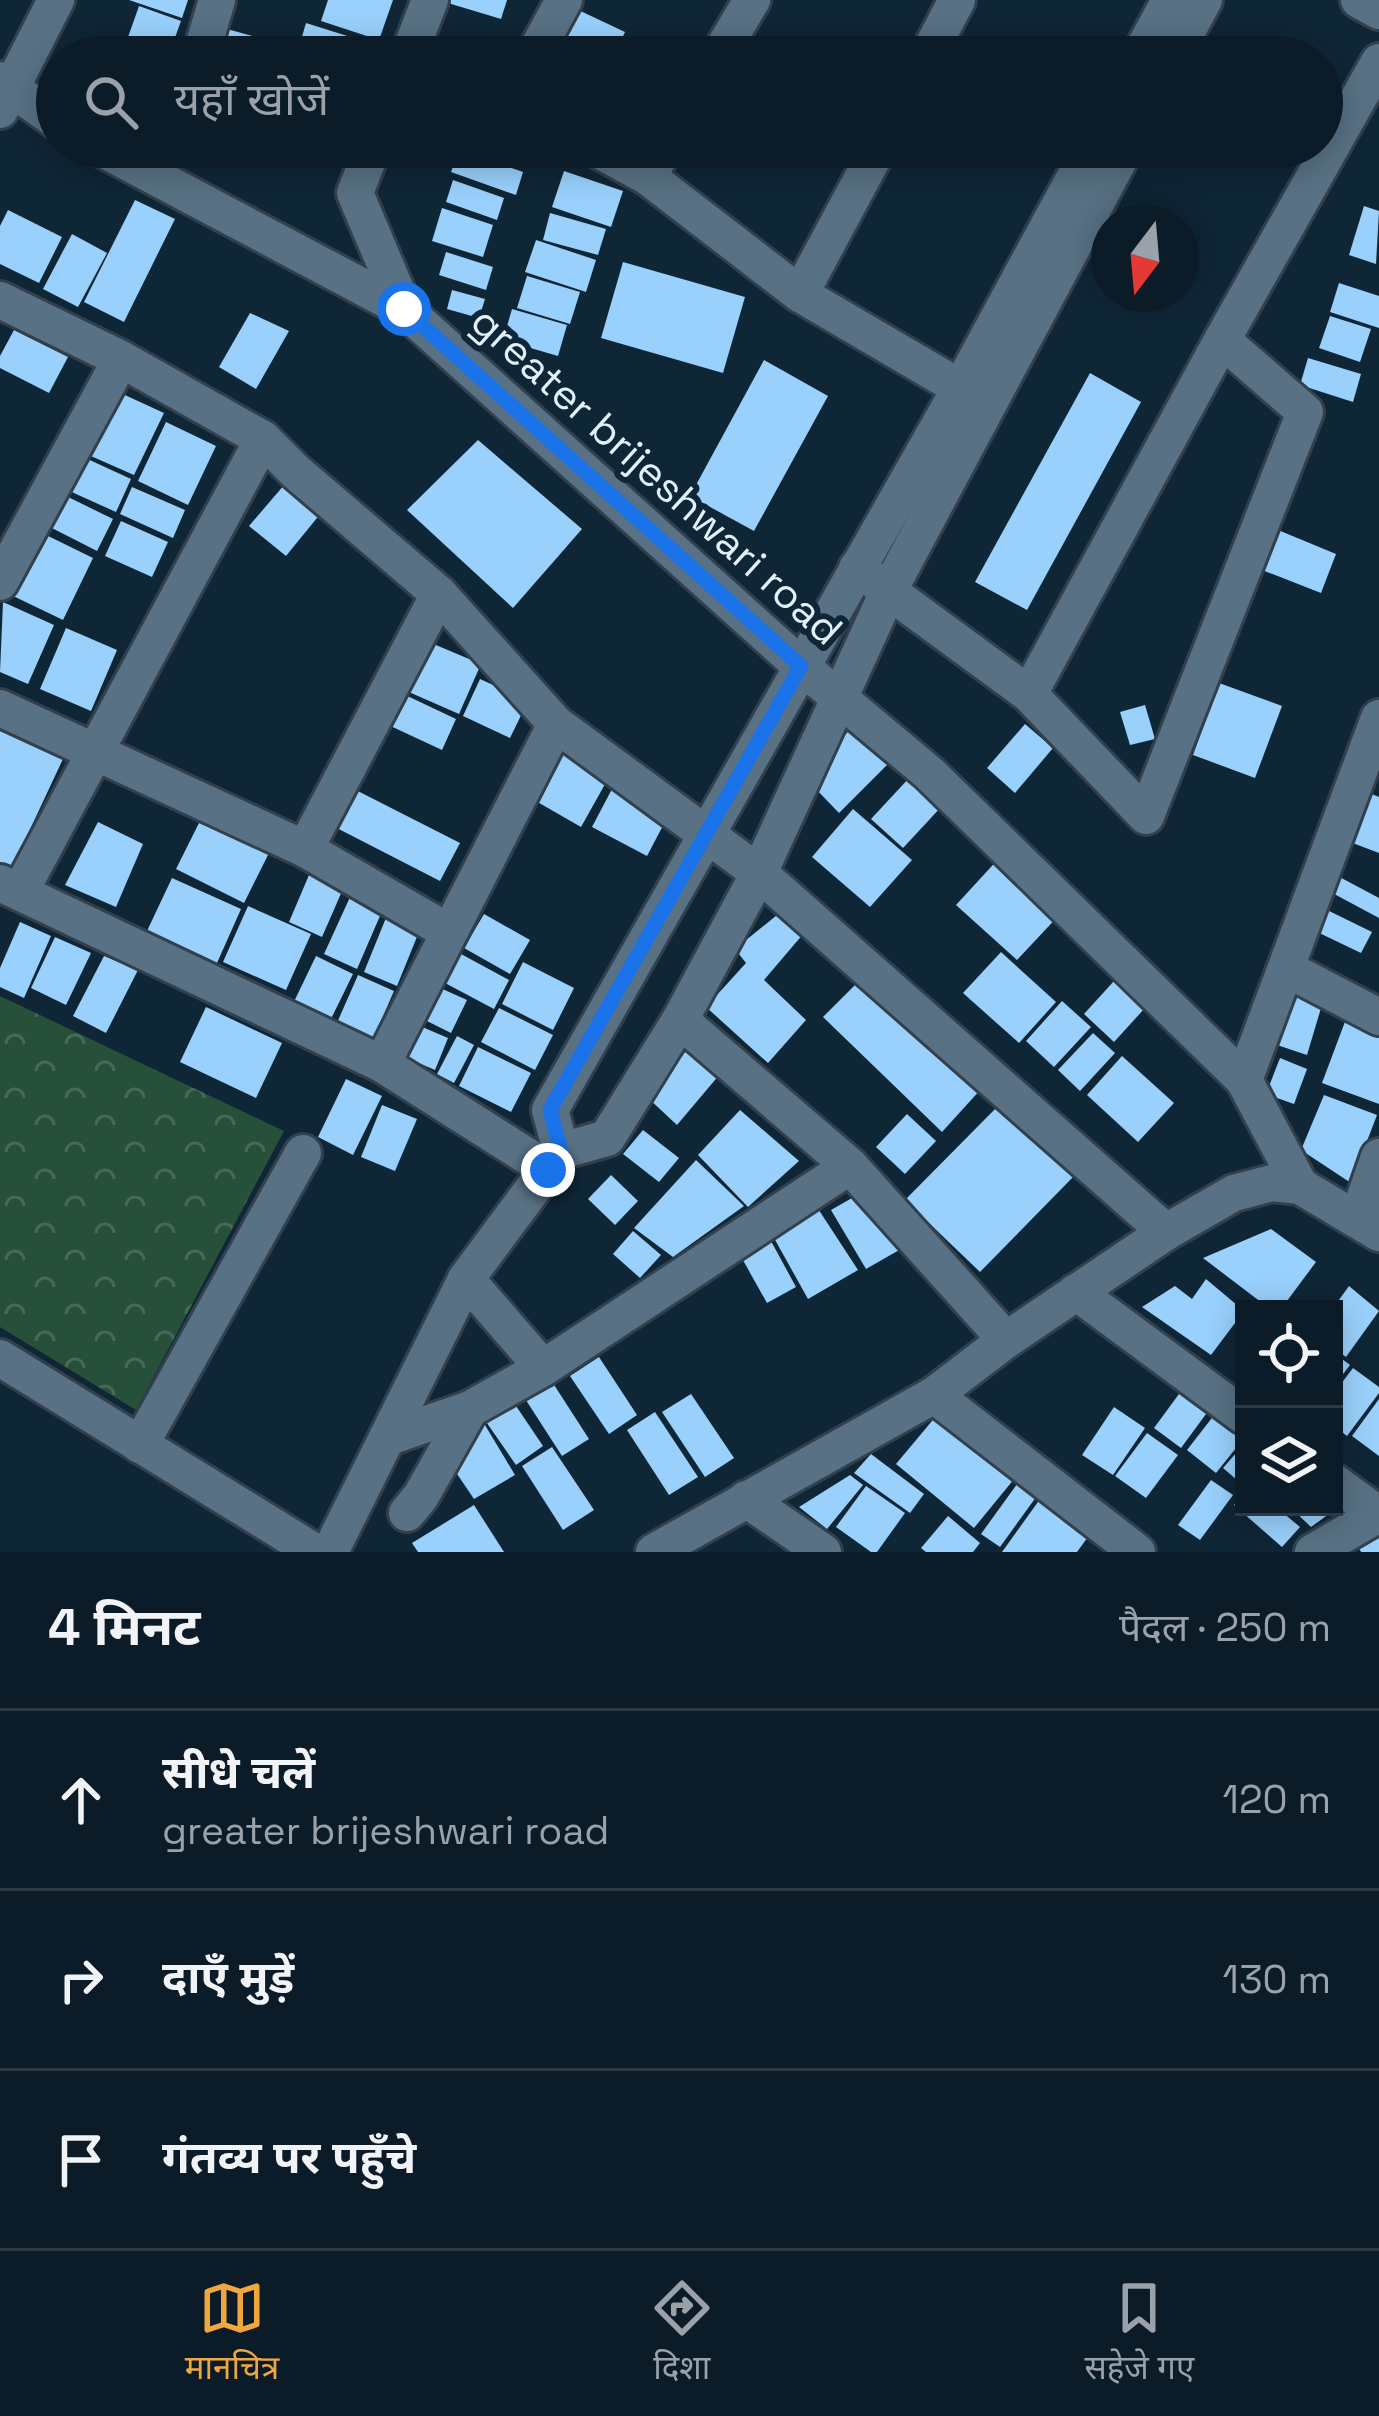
<!DOCTYPE html>
<html lang="hi">
<meta charset="utf-8">
<style>
:root{--surface:#0b1c28;--page:#142530;--text:#f1f3f6;--muted:#9aa1a8;--line:#2b3a45;--accent:#efa73e}
body{margin:0;font-family:"Space Grotesk","Noto Sans Devanagari",sans-serif;background:var(--page);color:var(--text)}
.controls{position:absolute;right:36px;bottom:36px;display:grid;overflow:hidden;border-radius:0px;box-shadow:0 6px 30px #0003}
.controls button{width:108px;height:108px;display:grid;place-items:center;padding:0;border:0;border-bottom:3px solid var(--line);background:var(--surface);color:var(--text);font:60px sans-serif}
.compass{position:absolute;left:1091px;top:204px;width:108px;height:108px;border-radius:50%;background:var(--surface);box-shadow:0 6px 30px #0003;rotate:196deg}
.stop{position:absolute;width:36px;height:36px;margin:-27px;border:9px solid #1a73e8;border-radius:50%;background:#fff}
.stop.end{background:#1a73e8;border-color:#fff;box-shadow:0 3px 12px #0008}
.list{margin:0;padding:0;list-style:none}
h2{display:flex;justify-content:space-between;align-items:center;height:156px;margin:0;padding:0 48px;font-size:51px}
h2 small{font-size:39px;font-weight:400;color:var(--muted)}
.list li{display:grid;grid-template-columns:78px 1fr auto;gap:36px;align-items:center;box-sizing:border-box;height:180px;padding:0 48px;border-top:3px solid var(--line)}
.list b{display:block;font-size:45px;white-space:nowrap}
.list p{margin:0;font-size:39px;white-space:nowrap;color:var(--muted)}
.list em{font-size:39px;font-style:normal;color:var(--muted)}
.icon{flex:none;width:66px;height:66px;fill:none;stroke:currentColor;stroke-width:2;stroke-linecap:round;stroke-linejoin:round}
.map{position:relative;flex:none;width:1379px;height:1552px;overflow:hidden}
.search{position:absolute;background:var(--surface);box-shadow:0 6px 30px #0003;left:36px;right:36px;top:36px;height:132px;display:flex;align-items:center;gap:30px;box-sizing:border-box;padding:0 42px;border-radius:66px;color:var(--muted);font-size:45px}
.sheet{height:696px;background:var(--surface)}
nav{display:flex;justify-content:space-around;align-items:center;box-sizing:border-box;height:168px;border-top:3px solid var(--line);background:var(--surface);font-size:33px;color:var(--muted)}
nav a{display:grid;justify-items:center;gap:6px}
nav .on{color:var(--accent)}
.map>svg:first-child{display:block}
.park{fill:url(#park-crowns)}
.building{fill:#99d1fc}
.lines{fill:none;stroke-linecap:round;stroke-linejoin:round}
.minor-casing{stroke:#32404e;stroke-width:42}
.minor{stroke:#587184;stroke-width:36}
.route{stroke:#1a73e8;stroke-width:15}
.labels{text-anchor:middle;stroke-width:12;stroke-linejoin:round;paint-order:stroke}
.street-label{font-size:42px;fill:#e2f0fb;stroke:#0f2636}
</style>
<div class="map">
<svg width="1379" height="1552" viewBox="0 0 1379 1552">
<defs>
<pattern id="park-crowns" width="20" height="18" patternUnits="userSpaceOnUse" patternTransform="scale(3)"><rect width="20" height="18" fill="#27503b"/><path d="M2 6a3 3 0 1 1 6 0M12 15a3 3 0 1 1 6 0" fill="none" stroke="#466a58"/></pattern>
</defs>
<rect width="100%" height="100%" fill="#0f2636"/>
<!-- park -->
<path class="park" d="M0,996L284,1131L136,1410L0,1327Z"/>
<!-- building -->
<g class="building">
<path d="M129,0H188L182,18Z"/>
<path d="M328,0H393L379,40L321,21Z"/>
<path d="M438,0H507L501,19Z"/>
<path d="M139,6L181,21L168,57H121Z"/>
<path d="M572,7L625,32L613,57H579L554,45Z"/>
<path d="M306,23L376,45L372,57H296Z"/>
<path d="M227,29L274,42L270,57H220Z"/>
<path d="M469,147H518L513,163Z"/>
<path d="M459,150L523,172L516,195L451,172Z"/>
<path d="M564,171L623,191L611,227L552,207Z"/>
<path d="M453,180L504,198L497,220L446,202Z"/>
<path d="M135,200L175,219L124,322L84,302Z"/>
<path d="M1364,206L1379,211L1376,264L1349,255Z"/>
<path d="M442,208L493,225L483,257L432,241Z"/>
<path d="M8,210L62,237L39,283L0,264V226Z"/>
<path d="M550,213L606,229L598,255L543,240Z"/>
<path d="M72,234L107,253L78,307L43,289Z"/>
<path d="M536,240L596,260L586,292L525,272Z"/>
<path d="M446,252L493,267L486,290L439,275Z"/>
<path d="M623,262L745,297L723,373L601,338Z"/>
<path d="M527,276L580,292L570,324L517,308Z"/>
<path d="M1339,283L1379,296V328L1330,312Z"/>
<path d="M452,290L485,299L479,318L447,309Z"/>
<path d="M512,309L567,325L558,356L503,340Z"/>
<path d="M250,313L289,331L256,389L219,367Z"/>
<path d="M1330,316L1371,329L1360,362L1319,348Z"/>
<path d="M14,330L68,357L49,393L0,368V356Z"/>
<path d="M1308,358L1361,374L1353,402L1300,385Z"/>
<path d="M764,360L828,396L754,531L690,496Z"/>
<path d="M1090,373L1141,402L1027,610L975,582Z"/>
<path d="M114,390L164,413L134,475L84,453Z"/>
<path d="M166,422L216,446L188,505L138,481Z"/>
<path d="M478,440L582,529L513,608L407,510Z"/>
<path d="M81,456L131,479L116,512L65,489Z"/>
<path d="M285,484L321,513L286,556L249,526Z"/>
<path d="M132,487L185,510L173,538L120,514Z"/>
<path d="M62,494L113,519L97,551L46,525Z"/>
<path d="M121,521L168,542L152,577L105,556Z"/>
<path d="M1278,530L1336,554L1321,593L1262,570Z"/>
<path d="M40,532L93,558L63,620L9,594Z"/>
<path d="M3,602L54,625L28,684L0,672Z"/>
<path d="M66,628L117,650L91,711L40,689Z"/>
<path d="M424,640L481,664L459,714L402,689Z"/>
<path d="M480,679L528,701L510,738L463,716Z"/>
<path d="M1219,683L1282,706L1255,778L1193,755Z"/>
<path d="M399,692L456,719L442,750L384,723Z"/>
<path d="M1145,705L1155,739L1130,745L1120,712Z"/>
<path d="M1025,724L1053,748L1015,793L987,768Z"/>
<path d="M855,725L891,761L839,813L813,786L828,771L818,761Z"/>
<path d="M0,728L63,759L10,872L0,867Z"/>
<path d="M562,750L609,777L581,827L534,800Z"/>
<path d="M910,777L942,806L903,848L871,819Z"/>
<path d="M346,785L460,843L440,881L327,823Z"/>
<path d="M612,789L667,818L647,856L592,827Z"/>
<path d="M1369,793L1379,797V853L1350,842Z"/>
<path d="M853,809L912,860L870,907L812,857Z"/>
<path d="M201,819L269,853L244,903L176,869Z"/>
<path d="M98,822L143,844L116,907L65,885Z"/>
<path d="M1001,856L1062,912L1017,960L956,905Z"/>
<path d="M312,868L346,882L322,937L289,922Z"/>
<path d="M1332,873L1379,898V918L1323,888Z"/>
<path d="M172,878L241,909L217,963L147,931Z"/>
<path d="M351,895L383,909L357,969L324,954Z"/>
<path d="M248,906L311,934L286,990L223,962Z"/>
<path d="M1323,908L1372,932L1361,953L1313,930Z"/>
<path d="M782,911L804,933L764,980L806,1020L768,1063L706,1007L746,963L735,949Z"/>
<path d="M388,913L421,927L397,986L364,972Z"/>
<path d="M484,914L530,940L510,974L464,948Z"/>
<path d="M20,922L51,936L24,998L0,987V968Z"/>
<path d="M55,937L91,953L66,1005L31,988Z"/>
<path d="M1001,952L1056,1002L1019,1043L963,993Z"/>
<path d="M461,954L509,980L494,1009L445,983Z"/>
<path d="M104,956L138,970L106,1033L73,1016Z"/>
<path d="M316,956L353,974L327,1027L290,1010Z"/>
<path d="M523,962L574,988L553,1030L502,1004Z"/>
<path d="M1124,970L1155,997L1114,1042L1084,1014Z"/>
<path d="M358,975L394,991L369,1048L333,1032Z"/>
<path d="M865,975L982,1088L942,1132L823,1017Z"/>
<path d="M438,987L467,1000L451,1033L423,1019Z"/>
<path d="M1292,988L1324,998L1307,1055L1274,1044Z"/>
<path d="M1062,1001L1091,1027L1054,1067L1026,1041Z"/>
<path d="M206,1007L282,1043L256,1098L180,1062Z"/>
<path d="M499,1008L553,1035L535,1070L481,1042Z"/>
<path d="M1346,1019L1379,1032V1104L1322,1083Z"/>
<path d="M420,1026L448,1038L435,1070L407,1058Z"/>
<path d="M1093,1033L1115,1053L1080,1091L1058,1070Z"/>
<path d="M457,1036L474,1045L454,1083L437,1074Z"/>
<path d="M695,1040L720,1074L677,1125L648,1098Z"/>
<path d="M478,1047L531,1073L511,1112L459,1086Z"/>
<path d="M1122,1056L1174,1103L1138,1142L1087,1095Z"/>
<path d="M1280,1058L1307,1069L1294,1104L1266,1094Z"/>
<path d="M346,1079L382,1096L353,1155L318,1137Z"/>
<path d="M1324,1095L1377,1115L1351,1183L1301,1150Z"/>
<path d="M1001,1103L1075,1175L980,1272L905,1200Z"/>
<path d="M382,1105L417,1119L395,1171L361,1157Z"/>
<path d="M740,1110L799,1161L748,1207L698,1155Z"/>
<path d="M907,1114L936,1141L905,1174L876,1147Z"/>
<path d="M643,1130L679,1158L659,1182L623,1154Z"/>
<path d="M696,1160L744,1206L673,1257L634,1228Z"/>
<path d="M611,1175L638,1201L615,1225L588,1199Z"/>
<path d="M866,1190L901,1249L866,1269L831,1210Z"/>
<path d="M811,1198L858,1270L808,1299L769,1229Z"/>
<path d="M1271,1229L1316,1262L1281,1309H1270L1203,1258Z"/>
<path d="M765,1230L796,1287L767,1303L735,1246Z"/>
<path d="M633,1231L661,1255L640,1278L613,1254Z"/>
<path d="M1206,1279L1244,1311L1211,1355L1142,1307L1175,1286L1192,1299Z"/>
<path d="M1349,1286L1379,1311L1346,1357L1334,1348V1307Z"/>
<path d="M1334,1353L1350,1365L1334,1386Z"/>
<path d="M599,1357L637,1415L609,1434L570,1376Z"/>
<path d="M1353,1368L1379,1387V1393L1347,1436L1334,1426V1393Z"/>
<path d="M549,1377L589,1439L562,1456L522,1394Z"/>
<path d="M1190,1379L1217,1399L1181,1448L1154,1428Z"/>
<path d="M691,1394L734,1458L705,1477L662,1412Z"/>
<path d="M510,1397L543,1446L516,1465L482,1416Z"/>
<path d="M1379,1399V1456L1352,1436Z"/>
<path d="M1222,1405L1244,1422V1438L1216,1473L1187,1450Z"/>
<path d="M1114,1407L1145,1428L1113,1475L1082,1455Z"/>
<path d="M942,1409L1019,1473L974,1528L896,1464Z"/>
<path d="M655,1412L698,1477L669,1495L627,1430Z"/>
<path d="M482,1420L515,1475L474,1499L451,1465Z"/>
<path d="M1147,1433L1178,1455L1146,1498L1115,1476Z"/>
<path d="M1244,1444V1486L1223,1468Z"/>
<path d="M552,1447L594,1510L563,1530L522,1466Z"/>
<path d="M871,1454L924,1494L910,1513L854,1473Z"/>
<path d="M850,1475L863,1485L827,1529L799,1507Z"/>
<path d="M1020,1480L1039,1493L1000,1547L981,1534Z"/>
<path d="M1211,1480L1233,1495L1200,1540L1178,1525Z"/>
<path d="M866,1486L905,1513L877,1552H871L836,1527Z"/>
<path d="M1334,1490L1347,1501L1311,1527L1290,1507H1334Z"/>
<path d="M1244,1493V1507H1276L1300,1527L1282,1547L1234,1505Z"/>
<path d="M1043,1495L1093,1530L1077,1552H1002Z"/>
<path d="M474,1505L504,1552H418L412,1543Z"/>
<path d="M948,1516L980,1543L973,1552H926L921,1548Z"/>
<path d="M1379,1535V1552H1361L1358,1546Z"/>
</g>
<g class="lines">
<!-- minor casing -->
<g class="minor-casing">
<g id="minor">
<path d="M1359,0L1379,11"/>
<path d="M200,57L217,0"/>
<path d="M408,57L430,0"/>
<path d="M533,57L564,0"/>
<path d="M718,57L752,0"/>
<path d="M927,57L957,0"/>
<path d="M1139,57L1170,0"/>
<path d="M1173,57L1204,0"/>
<path d="M0,80L57,121"/>
<path d="M0,110L56,0"/>
<path d="M99,147L404,309L801,666L929,773L1244,1080L1300,1186"/>
<path d="M373,147L355,193L404,309"/>
<path d="M593,147L648,177L665,147"/>
<path d="M648,177L800,294L879,147"/>
<path d="M800,294L981,400"/>
<path d="M0,300L121,359L263,439L295,471L439,594L556,724L759,873L1166,1232"/>
<path d="M857,568L1029,694L1146,816L1305,412L1222,340L1379,62"/>
<path d="M0,582L121,359"/>
<path d="M1029,694L1222,340"/>
<path d="M0,708L305,849L449,932"/>
<path d="M305,849L439,594"/>
<path d="M0,883L382,1064L549,1170"/>
<path d="M20,892L263,439"/>
<path d="M1287,969L1379,1017"/>
<path d="M680,1020L850,1166L1006,1340"/>
<path d="M382,1064L556,724"/>
<path d="M1244,1080L1379,718"/>
<path d="M561,1151L550,1110L961,387L1091,147"/>
<path d="M1358,1217L1379,1157"/>
<path d="M466,1279L543,1368"/>
<path d="M1076,1292L1244,1416"/>
<path d="M0,1358L315,1552"/>
<path d="M934,1395L1137,1552"/>
<path d="M389,1437L470,1409L543,1368L850,1166"/>
<path d="M140,1445L303,1153"/>
<path d="M1334,1482L1378,1514"/>
<path d="M746,1499L823,1552"/>
<path d="M407,1513L421,1496L470,1409"/>
<path d="M330,1552L466,1279L561,1151L607,1138L680,1020L759,873L888,592L1126,147"/>
<path d="M654,1552L934,1395L1006,1340L1166,1232L1234,1193L1272,1183L1300,1186L1379,1233"/>
<path d="M1313,1552L1379,1514"/>
</g>
</g>
<!-- minor -->
<use href="#minor" class="minor"/>
</g>
<g class="lines">
<!-- route -->
<path class="route" d="M404,309L801,666L550,1110L561,1151L548,1170"/>
</g>
<g class="labels">
<!-- street labels -->
<g class="street-label">
<text transform="translate(657 475) rotate(42)" y="15">greater brijeshwari road</text>
</g>
</g>
</svg>
<div class="controls">
<button><svg class="icon" aria-label="locate" viewBox="0 0 24 24"><circle cx="12" cy="12" r="6"/><path d="M12 2v4M12 18v4M2 12h4M18 12h4"/></svg></button>
<button><svg class="icon" aria-label="layers" viewBox="0 0 24 24"><path d="M12 4l9 5-9 5-9-5zM3 14l9 5 9-5"/></svg></button>
</div>
<svg class="compass" viewBox="-18 -18 36 36"><path d="M0-13l5 13h-10z" fill="#e53935"/><path d="M0 13l5-13h-10z" fill="#9aa1a8"/></svg>
<div class="stop" style="left:404px;top:309px"></div>
<div class="stop end" style="left:548px;top:1170px"></div>
<div class="search"><svg class="icon" aria-label="search" viewBox="0 0 24 24"><circle cx="10" cy="10" r="6"/><path d="M15 15l6 6"/></svg>यहाँ खोजें</div>
</div>
<section class="sheet">
<h2>4 मिनट<small>पैदल · 250 m</small></h2>
<ul class="list">
<li><svg class="icon" aria-label="ahead" viewBox="0 0 24 24"><path d="M12 20V5M6 11l6-6 6 6"/></svg><div><b>सीधे चलें</b><p>greater brijeshwari road</p></div><em>120 m</em></li>
<li><svg class="icon" aria-label="right" viewBox="0 0 24 24"><path d="M7 20v-9h11M14 6l5 5-5 5"/></svg><div><b>दाएँ मुड़ें</b></div><em>130 m</em></li>
<li><svg class="icon" aria-label="arrive" viewBox="0 0 24 24"><path d="M6 21V4h12l-3 4 3 4H6"/></svg><div><b>गंतव्य पर पहुँचे</b></div></li>
</ul>
</section>
<nav>
<a class="on"><svg class="icon" aria-label="map" viewBox="0 0 24 24"><path d="M3 6l6-2 6 2 6-2v14l-6 2-6-2-6 2zM9 4v14M15 6v14"/></svg>मानचित्र</a>
<a><svg class="icon" aria-label="directions" viewBox="0 0 24 24"><path d="M12 3l9 9-9 9-9-9zM9 14v-3h6M13 9l2 2-2 2"/></svg>दिशा</a>
<a><svg class="icon" aria-label="saved" viewBox="0 0 24 24"><path d="M7 4h10v16l-5-4-5 4z"/></svg>सहेजे गए</a>
</nav>
